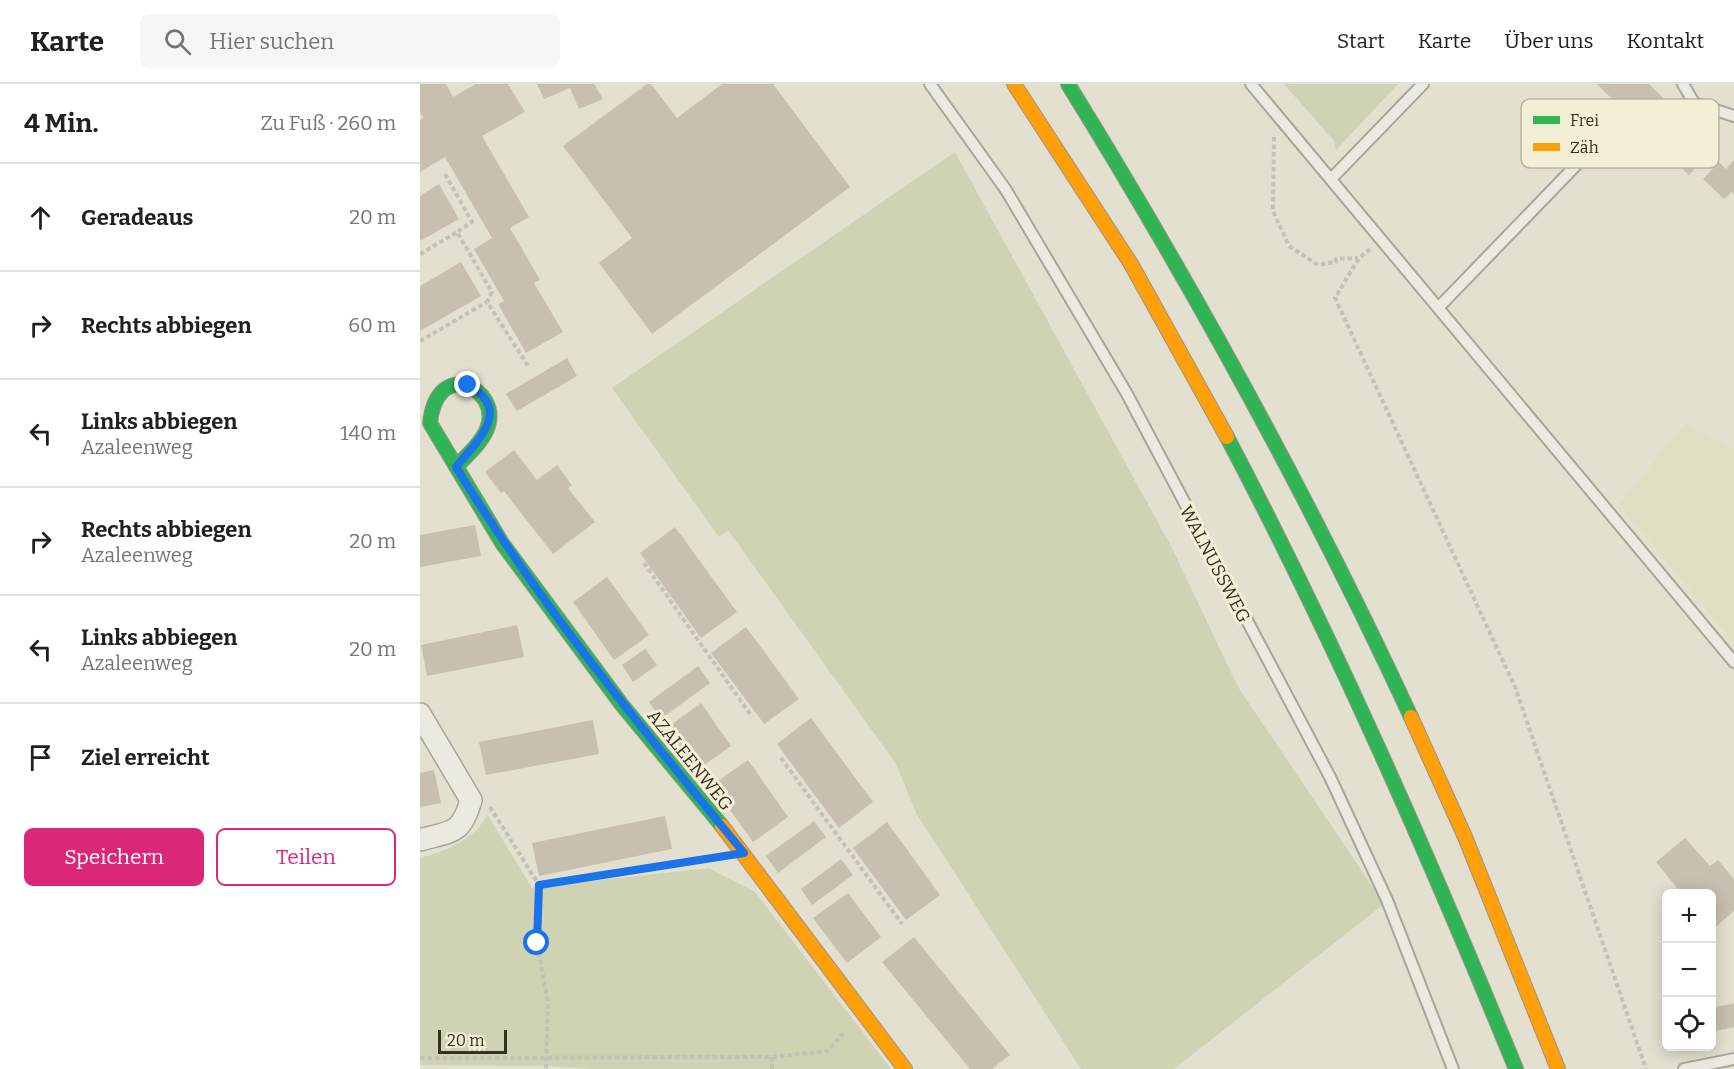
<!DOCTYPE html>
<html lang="de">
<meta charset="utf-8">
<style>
:root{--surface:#fff;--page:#f6f6f6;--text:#202124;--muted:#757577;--line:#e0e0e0;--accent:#db2777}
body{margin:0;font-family:Bitter,serif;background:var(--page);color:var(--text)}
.controls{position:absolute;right:18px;bottom:18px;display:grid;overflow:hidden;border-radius:9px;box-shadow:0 3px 15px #0003}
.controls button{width:54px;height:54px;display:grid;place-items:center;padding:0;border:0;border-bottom:2px solid var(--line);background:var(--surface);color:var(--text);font:30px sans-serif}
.scale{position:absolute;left:18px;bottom:15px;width:69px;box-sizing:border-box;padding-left:6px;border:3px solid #372f21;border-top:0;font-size:16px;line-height:21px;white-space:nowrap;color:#372f21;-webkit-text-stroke:4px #f3efd7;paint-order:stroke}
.stop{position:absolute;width:18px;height:18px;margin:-14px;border:4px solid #1a73e8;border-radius:50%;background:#fff}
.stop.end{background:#1a73e8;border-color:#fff;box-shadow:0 2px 6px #0008}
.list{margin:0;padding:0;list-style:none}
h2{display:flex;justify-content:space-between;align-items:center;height:78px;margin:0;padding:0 24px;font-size:26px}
h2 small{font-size:20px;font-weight:400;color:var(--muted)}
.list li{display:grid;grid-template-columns:39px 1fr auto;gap:18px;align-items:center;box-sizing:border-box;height:108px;padding:0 24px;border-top:2px solid var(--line)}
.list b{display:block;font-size:22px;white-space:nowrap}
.list p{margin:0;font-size:20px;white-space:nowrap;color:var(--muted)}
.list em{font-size:20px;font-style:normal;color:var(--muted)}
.actions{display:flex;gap:12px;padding:18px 24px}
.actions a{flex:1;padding:14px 0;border:2px solid var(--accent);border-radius:9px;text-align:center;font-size:21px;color:var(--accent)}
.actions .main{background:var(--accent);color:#fff}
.icon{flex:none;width:33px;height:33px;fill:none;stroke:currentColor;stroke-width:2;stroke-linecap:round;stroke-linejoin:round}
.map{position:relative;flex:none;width:1314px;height:985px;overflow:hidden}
header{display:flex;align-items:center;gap:36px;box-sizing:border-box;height:84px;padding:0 30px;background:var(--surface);border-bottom:2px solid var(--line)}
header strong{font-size:28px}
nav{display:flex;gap:33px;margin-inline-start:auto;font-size:21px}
.search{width:420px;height:54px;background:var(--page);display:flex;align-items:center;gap:15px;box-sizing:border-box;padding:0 21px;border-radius:9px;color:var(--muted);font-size:22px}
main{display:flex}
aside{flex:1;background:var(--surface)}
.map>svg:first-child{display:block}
.farmland{fill:#e1dfc2}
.green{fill:#cfd3b3}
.building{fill:#c7c0b1}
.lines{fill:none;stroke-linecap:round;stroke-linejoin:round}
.lane-casing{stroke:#a9a598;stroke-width:14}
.street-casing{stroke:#a9a598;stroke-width:24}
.fast-casing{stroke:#989488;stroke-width:16}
.slow-casing{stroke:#989488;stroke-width:16}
.path{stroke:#c4c1b7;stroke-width:4;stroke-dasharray:4.5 3;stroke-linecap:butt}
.lane{stroke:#eceae0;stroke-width:10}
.street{stroke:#eceae0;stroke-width:21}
.fast{stroke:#30b455;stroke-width:14}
.slow{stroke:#ff9f0a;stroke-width:14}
.route{stroke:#1a73e8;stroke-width:8}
.labels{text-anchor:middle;stroke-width:6;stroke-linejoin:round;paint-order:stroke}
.street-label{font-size:18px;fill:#372f21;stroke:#f3efd7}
.key{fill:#f3efd7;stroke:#bbb5a0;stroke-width:1.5}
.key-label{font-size:16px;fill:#372f21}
</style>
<header>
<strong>Karte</strong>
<div class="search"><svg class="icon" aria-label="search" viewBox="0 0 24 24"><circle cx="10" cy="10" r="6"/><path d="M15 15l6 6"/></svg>Hier suchen</div>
<nav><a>Start</a><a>Karte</a><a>Über uns</a><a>Kontakt</a></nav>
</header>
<main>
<aside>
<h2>4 Min.<small>Zu Fuß · 260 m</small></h2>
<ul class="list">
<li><svg class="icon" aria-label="ahead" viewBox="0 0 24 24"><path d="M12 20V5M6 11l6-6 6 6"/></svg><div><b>Geradeaus</b></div><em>20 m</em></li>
<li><svg class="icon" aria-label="right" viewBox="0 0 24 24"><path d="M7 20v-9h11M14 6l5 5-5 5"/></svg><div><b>Rechts abbiegen</b></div><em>60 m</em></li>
<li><svg class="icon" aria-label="left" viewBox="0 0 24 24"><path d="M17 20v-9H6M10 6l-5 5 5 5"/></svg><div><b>Links abbiegen</b><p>Azaleenweg</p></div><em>140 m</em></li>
<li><svg class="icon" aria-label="right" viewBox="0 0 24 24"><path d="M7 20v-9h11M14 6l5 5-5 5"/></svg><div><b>Rechts abbiegen</b><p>Azaleenweg</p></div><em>20 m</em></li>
<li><svg class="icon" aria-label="left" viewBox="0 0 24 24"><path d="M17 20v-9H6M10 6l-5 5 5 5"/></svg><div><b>Links abbiegen</b><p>Azaleenweg</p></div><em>20 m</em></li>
<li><svg class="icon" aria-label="arrive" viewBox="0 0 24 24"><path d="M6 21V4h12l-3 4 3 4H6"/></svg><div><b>Ziel erreicht</b></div></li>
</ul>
<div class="actions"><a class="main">Speichern</a><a>Teilen</a></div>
</aside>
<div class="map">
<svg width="1314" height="985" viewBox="0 0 1314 985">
<rect width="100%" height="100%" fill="#e3e0d0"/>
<!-- farmland -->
<path class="farmland" d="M1266,339L1314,366V559L1199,420Z"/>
<!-- green -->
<g class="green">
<path d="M864,0H978L916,66L914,57Z"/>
<path d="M535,68L752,464L818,603L964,820L754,985H661L496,729L476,680L308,446L299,453L192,304Z"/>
<path d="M67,730L112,804L289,784L335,808L471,985H172L129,982L0,981V774C27,766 56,756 67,730Z"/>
</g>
<!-- building -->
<g class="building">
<path d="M0,0H26L33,13L56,0H88L105,28L62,52L109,133L90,144L120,196L114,199L143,248L106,269L78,220L84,217L54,165L72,154L25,73L0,88V36L3,34L0,28Z"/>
<path d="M117,0H174L183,15L159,25L150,4L124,15Z"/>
<path d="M227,0H231L257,34L302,0H353L430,103L232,250L179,179L212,154L143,62Z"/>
<path d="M1177,0H1229L1295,65L1269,91Z"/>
<path d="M1314,76V110L1312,108L1304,115L1283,95L1299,78L1306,85Z"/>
<path d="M19,100L39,135L0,157V112Z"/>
<path d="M41,178L61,212L0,247V202Z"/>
<path d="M147,274L157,292L97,327L86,310Z"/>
<path d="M94,366L117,396L137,381L152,401L148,404L175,438L133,470L84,407L81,409L65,388Z"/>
<path d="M55,441L61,472L0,483V451Z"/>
<path d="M255,443L317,528L281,554L220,469Z"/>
<path d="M187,493L229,551L194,576L153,518Z"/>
<path d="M97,541L104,573L7,592L1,561Z"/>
<path d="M326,543L379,615L344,640L291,569Z"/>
<path d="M225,565L237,581L213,598L202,581Z"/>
<path d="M278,582L290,599L241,635L229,618Z"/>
<path d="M281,619L311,662L277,686L247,644Z"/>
<path d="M391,634L453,718L419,744L357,660Z"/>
<path d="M173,636L179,670L66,691L59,658Z"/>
<path d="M328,676L368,733L333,758L292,701Z"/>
<path d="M14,686L21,719L0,723V689Z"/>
<path d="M245,732L252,765L119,792L112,759Z"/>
<path d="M394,737L406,753L358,789L346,772Z"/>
<path d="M467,738L520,811L486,836L433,764Z"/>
<path d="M1265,754L1290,782L1298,776L1314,795V827L1292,846V810H1262L1236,778Z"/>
<path d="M421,775L433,791L392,821L381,805Z"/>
<path d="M428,809L461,853L427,879L393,834Z"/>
<path d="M494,853L590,971L572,985H550L462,878Z"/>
<path d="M1314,919V943L1292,948V924Z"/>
</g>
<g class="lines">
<!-- lane casing -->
<g class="lane-casing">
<g id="lane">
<path d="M510,0L586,106L707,310L910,693L967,816L1033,985"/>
<path d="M831,0L1314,578"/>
<path d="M1263,0L1274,19L1314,32"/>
<path d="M912,94L1003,0"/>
<path d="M1019,223L1194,42"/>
<path d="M1264,985L1314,975"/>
</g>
</g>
<!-- street casing -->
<g class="street-casing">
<path id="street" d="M0,630L51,716C41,751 32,747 0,756"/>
</g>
<!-- fast casing -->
<g class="fast-casing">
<g id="fast">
<path d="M648,0C774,204 890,415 991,633"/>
<path d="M807,353C915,558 1008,770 1096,985"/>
<path d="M36,383C47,371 63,358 68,342C80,304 17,273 10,339L82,459L202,621L302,742"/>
</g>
</g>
<!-- slow casing -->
<g class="slow-casing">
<g id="slow">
<path d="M594,0L711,180L807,353"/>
<path d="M991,633L1045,753L1138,985"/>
<path d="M302,742L485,985"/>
</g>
</g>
<!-- path -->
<g class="path">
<path d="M854,53L853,127L869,162L898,181L916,178V175L938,174"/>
<path d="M25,90L52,138L37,148L72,208L67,218L108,282"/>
<path d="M950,165L939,174L915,214L1095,603L1226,985"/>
<path d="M0,170L37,148"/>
<path d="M0,257L67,218"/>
<path d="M224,479L332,633"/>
<path d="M361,674L482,840"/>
<path d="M70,723L119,801L296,773"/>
<path d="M119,801L117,859L128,919L126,985"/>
<path d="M352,973V985"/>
<path d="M0,974L352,973L408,967L425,947"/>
</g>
<!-- lane -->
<use href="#lane" class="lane"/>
<!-- street -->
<use href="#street" class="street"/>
<!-- fast -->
<use href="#fast" class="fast"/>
<!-- slow -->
<use href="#slow" class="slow"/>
</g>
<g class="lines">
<!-- route -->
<path class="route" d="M48,301C93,326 58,356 36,383C120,521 222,645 324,769L119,801L117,859"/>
</g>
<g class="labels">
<!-- street labels -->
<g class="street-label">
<text transform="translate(795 480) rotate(62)" y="6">WALNUSSWEG</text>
<text transform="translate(270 676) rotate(51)" y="6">AZALEENWEG</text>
</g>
</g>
<!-- legend -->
<rect x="1101" y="15" width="198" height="69" rx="9" class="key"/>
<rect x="1113" y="32" width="27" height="8" fill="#30b455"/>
<rect x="1113" y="59" width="27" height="8" fill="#ff9f0a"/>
<g class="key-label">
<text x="1150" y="42">Frei</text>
<text x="1150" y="69">Zäh</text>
</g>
</svg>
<div class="controls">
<button>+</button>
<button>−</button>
<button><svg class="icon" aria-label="locate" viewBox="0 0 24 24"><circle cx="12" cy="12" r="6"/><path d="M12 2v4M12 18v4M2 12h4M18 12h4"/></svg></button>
</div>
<div class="scale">20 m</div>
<div class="stop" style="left:117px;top:859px"></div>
<div class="stop end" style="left:48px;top:301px"></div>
</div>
</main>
